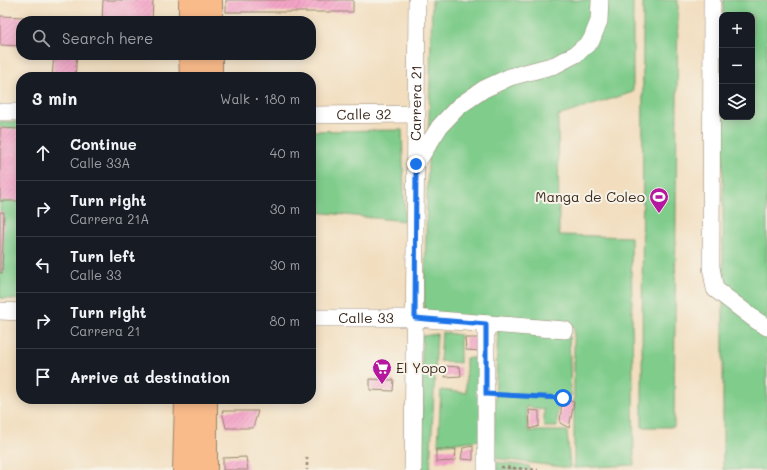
<!DOCTYPE html>
<meta charset="utf-8">
<style>
:root{--surface:#171b24;--page:#20242c;--text:#f1f3f6;--muted:#9ea1a6;--line:#363941}
body{margin:0;font-family:Mali,sans-serif;background:var(--page);color:var(--text)}
.controls{position:absolute;right:12px;top:12px;display:grid;overflow:hidden;border-radius:8px;box-shadow:0 2px 10px #0003}
.controls button{width:36px;height:36px;display:grid;place-items:center;padding:0;border:0;border-bottom:1px solid var(--line);background:var(--surface);color:var(--text);font:20px sans-serif}
.stop{position:absolute;width:12px;height:12px;margin:-9px;border:3px solid #1a73e8;border-radius:50%;background:#fff}
.stop.end{background:#1a73e8;border-color:#fff;box-shadow:0 1px 4px #0008}
.list{margin:0;padding:0;list-style:none}
h2{display:flex;justify-content:space-between;align-items:center;height:52px;margin:0;padding:0 16px;font-size:17px}
h2 small{font-size:13px;font-weight:400;color:var(--muted)}
.list li{display:grid;grid-template-columns:26px 1fr auto;gap:12px;align-items:center;box-sizing:border-box;height:56px;padding:0 16px;border-top:1px solid var(--line)}
.list b{display:block;font-size:15px;white-space:nowrap}
.list p{margin:0;font-size:13px;white-space:nowrap;color:var(--muted)}
.list em{font-size:13px;font-style:normal;color:var(--muted)}
.icon{flex:none;width:22px;height:22px;fill:none;stroke:currentColor;stroke-width:2;stroke-linecap:round;stroke-linejoin:round}
.map{position:relative;flex:none;width:767px;height:470px;overflow:hidden}
.search{position:absolute;background:var(--surface);box-shadow:0 2px 10px #0003;left:16px;top:16px;width:300px;height:44px;display:flex;align-items:center;gap:10px;box-sizing:border-box;padding:0 14px;border-radius:16px;color:var(--muted);font-size:15px}
.panel{position:absolute;background:var(--surface);box-shadow:0 2px 10px #0003;left:16px;top:72px;width:300px;height:332px;border-radius:16px}
.map>svg:first-child{display:block}
.green{fill:#7fcc8b;stroke:#5d7b54}
.building{fill:url(#building-hatch)}
.lines{fill:none;stroke-linecap:round;stroke-linejoin:round}
.minor-casing{stroke:#96846e;stroke-width:18}
.major-casing{stroke:#96846e;stroke-width:24}
.path{stroke:#96846e;stroke-width:2.5;stroke-dasharray:3 3;stroke-linecap:butt}
.minor{stroke:#fff;stroke-width:17}
.major{stroke:#fabb8b;stroke-width:22}
.route{stroke:#1a73e8;stroke-width:5}
.labels{text-anchor:middle;stroke-width:4;stroke-linejoin:round;paint-order:stroke}
.street-label{font-size:14px;fill:#3b2a1e;stroke:#f7f3e8}
.poi-label{font-size:14px;fill:#3b2a1e;stroke:#f7f3e8;text-anchor:end}
</style>
<div class="map">
<svg width="767" height="470" viewBox="0 0 767 470">
<defs>
<pattern id="building-hatch" width="6" height="6" patternUnits="userSpaceOnUse"><rect width="6" height="6" fill="#f4a4c8"/><path d="M-1 1l2-2M0 6l6-6M5 7l2-2" fill="none" stroke="#d28dab"/></pattern>
</defs>
<rect width="100%" height="100%" fill="#f7f3e8"/>
<filter id="ink" filterUnits="userSpaceOnUse"><feTurbulence type="fractalNoise" baseFrequency=".025" numOctaves="2"/><feDisplacementMap in="SourceGraphic" scale="8" xChannelSelector="R" yChannelSelector="G"/><feConvolveMatrix kernelMatrix="1 2 1 2 8 2 1 2 1" color-interpolation-filters="sRGB"/></filter>
<filter id="wash" filterUnits="userSpaceOnUse"><feTurbulence type="fractalNoise" baseFrequency=".012" numOctaves="4" result="noise"/><feDisplacementMap in="SourceGraphic" scale="16" xChannelSelector="R" yChannelSelector="G"/><feGaussianBlur stdDeviation="0.9" result="paint"/><feColorMatrix in="noise" values="0 0 0 0 0 0 0 0 0 0 0 0 0 0 0 0 0 1.4 0 .05"/><feComposite in="paint" operator="in"/></filter>
<g filter="url(#wash)">
<rect width="100%" height="100%" fill="#f2debf"/>
<!-- green -->
<g class="green">
<path d="M432,0H633V92L558,116L559,235L631,237L634,465L574,468V326L424,313Z"/>
<path d="M643,0H678L674,427H642Z"/>
<path d="M723,0H767V470H723V117H752V15H723Z"/>
<path d="M0,121L21,122V300L0,298Z"/>
<path d="M402,130L405,221L315,212L317,193L311,192V131Z"/>
<path d="M498,328L569,332L571,396H558L557,427H544V409L526,407L528,431H567L570,468L493,458Z"/>
<path d="M442,332L460,335V363L440,361Z"/>
<path d="M437,334L430,470H422V336Z"/>
<path d="M466,358H480L481,440L438,445L441,390L466,393Z"/>
<path d="M496,462L529,466L530,470H497Z"/>
</g>
<g id="blocks">
<!-- building -->
<g class="building">
<path d="M103,0H153L152,21L102,20Z"/>
<rect x="226" y="0" width="127" height="12"/>
<path d="M0,16L25,17L24,21H21V46L0,45Z"/>
<path d="M54,55H77L75,77H52Z"/>
<path d="M0,128L21,129V201H0Z"/>
<path d="M0,212H4L2,273H0Z"/>
<path d="M465,338H480L481,351L466,350Z"/>
<path d="M444,366L460,367L461,376L445,377Z"/>
<path d="M370,379L394,380L393,391L370,390Z"/>
<path d="M562,399L574,402L569,428L560,423Z"/>
<path d="M529,410L539,411V426L530,429Z"/>
<path d="M222,411H258L253,428H226Z"/>
<path d="M473,446V460L461,459L463,448Z"/>
<path d="M436,449H456L455,461L436,462Z"/>
<path d="M246,457L248,470H223V458Z"/>
</g>
</g>
</g>
<g filter="url(#ink)">
<use href="#blocks" fill-opacity="0" stroke="#96846e" stroke-width="1"/>
<g class="lines">
<!-- minor casing -->
<g class="minor-casing">
<g id="minor">
<path d="M712,0L711,267L715,289L757,321L767,327"/>
<path d="M0,112H21"/>
<path id="s1" d="M311,115L417,114"/>
<path d="M416,164L440,126L459,106L484,89L510,77L555,65L576,54L591,41L599,21L600,0"/>
<path d="M0,311L21,312"/>
<path id="s2" d="M311,318H415L565,330"/>
<path d="M486,324V470"/>
<path id="s3" d="M413,470L417,0"/>
</g>
</g>
<!-- major casing -->
<g class="major-casing">
<g id="major">
<path d="M190,0V21"/>
<path d="M211,0V21"/>
<path d="M190,55L191,77"/>
<path d="M211,55V77"/>
<path d="M206,399V470"/>
<path d="M184,470L186,399"/>
</g>
</g>
<!-- path -->
<g class="path">
<path d="M500,395L563,398"/>
<path d="M307,457V470"/>
<path d="M501,467L538,470"/>
</g>
<!-- minor -->
<use href="#minor" class="minor"/>
<!-- major -->
<use href="#major" class="major"/>
</g>
</g>
<g class="lines" filter="url(#ink)">
<!-- route -->
<path class="route" d="M416,164L415,318L486,324V394L563,398"/>
</g>
<!-- icons -->
<defs>
<g id="stadium-pin" transform="scale(1)"><path d="M0 17L-7.5 6A9.5 9.5 0 1 1 7.5 6Z" fill="#b5179e" stroke="#f7f3e8"/><path d="M0-5a6.5 5 0 1 0 0 10a6.5 5 0 1 0 0-10ZM-3.5-1.8h7v3.6h-7Z" fill="#fff"/></g>
<g id="supermarket-pin" transform="scale(1)"><path d="M0 17L-7.5 6A9.5 9.5 0 1 1 7.5 6Z" fill="#b5179e" stroke="#f7f3e8"/><path d="M-6-5.5h2.5l.6 2H6L4.5 2H-2.5L-4.4-4H-6ZM-1.5 3.2a1.3 1.3 0 1 0 .1 0ZM3 3.2a1.3 1.3 0 1 0 .1 0Z" fill="#fff"/></g>
</defs>
<g fill-rule="evenodd">
<use href="#stadium-pin" x="659" y="197"/>
<use href="#supermarket-pin" x="382" y="368"/>
</g>
<g class="labels">
<!-- street labels -->
<g class="street-label">
<text dy="5" stroke="none"><textPath href="#s3" startOffset="367">Carrera 21</textPath></text>
<text dy="5" stroke="none"><textPath href="#s1" startOffset="53">Calle 32</textPath></text>
<text dy="5" stroke="none"><textPath href="#s2" startOffset="55">Calle 33</textPath></text>
</g>
<!-- poi labels -->
<g class="poi-label">
<text x="645" y="202">Manga de Coleo</text>
<text x="396" y="373" text-anchor="start">El Yopo</text>
</g>
</g>
</svg>
<div class="controls">
<button>+</button>
<button>−</button>
<button><svg class="icon" aria-label="layers" viewBox="0 0 24 24"><path d="M12 4l9 5-9 5-9-5zM3 14l9 5 9-5"/></svg></button>
</div>
<div class="stop" style="left:563px;top:398px"></div>
<div class="stop end" style="left:416px;top:164px"></div>
<div class="search"><svg class="icon" aria-label="search" viewBox="0 0 24 24"><circle cx="10" cy="10" r="6"/><path d="M15 15l6 6"/></svg>Search here</div>
<section class="panel">
<h2>3 min<small>Walk · 180 m</small></h2>
<ul class="list">
<li><svg class="icon" aria-label="ahead" viewBox="0 0 24 24"><path d="M12 20V5M6 11l6-6 6 6"/></svg><div><b>Continue</b><p>Calle 33A</p></div><em>40 m</em></li>
<li><svg class="icon" aria-label="right" viewBox="0 0 24 24"><path d="M7 20v-9h11M14 6l5 5-5 5"/></svg><div><b>Turn right</b><p>Carrera 21A</p></div><em>30 m</em></li>
<li><svg class="icon" aria-label="left" viewBox="0 0 24 24"><path d="M17 20v-9H6M10 6l-5 5 5 5"/></svg><div><b>Turn left</b><p>Calle 33</p></div><em>30 m</em></li>
<li><svg class="icon" aria-label="right" viewBox="0 0 24 24"><path d="M7 20v-9h11M14 6l5 5-5 5"/></svg><div><b>Turn right</b><p>Carrera 21</p></div><em>80 m</em></li>
<li><svg class="icon" aria-label="arrive" viewBox="0 0 24 24"><path d="M6 21V4h12l-3 4 3 4H6"/></svg><div><b>Arrive at destination</b></div></li>
</ul>
</section>
</div>
